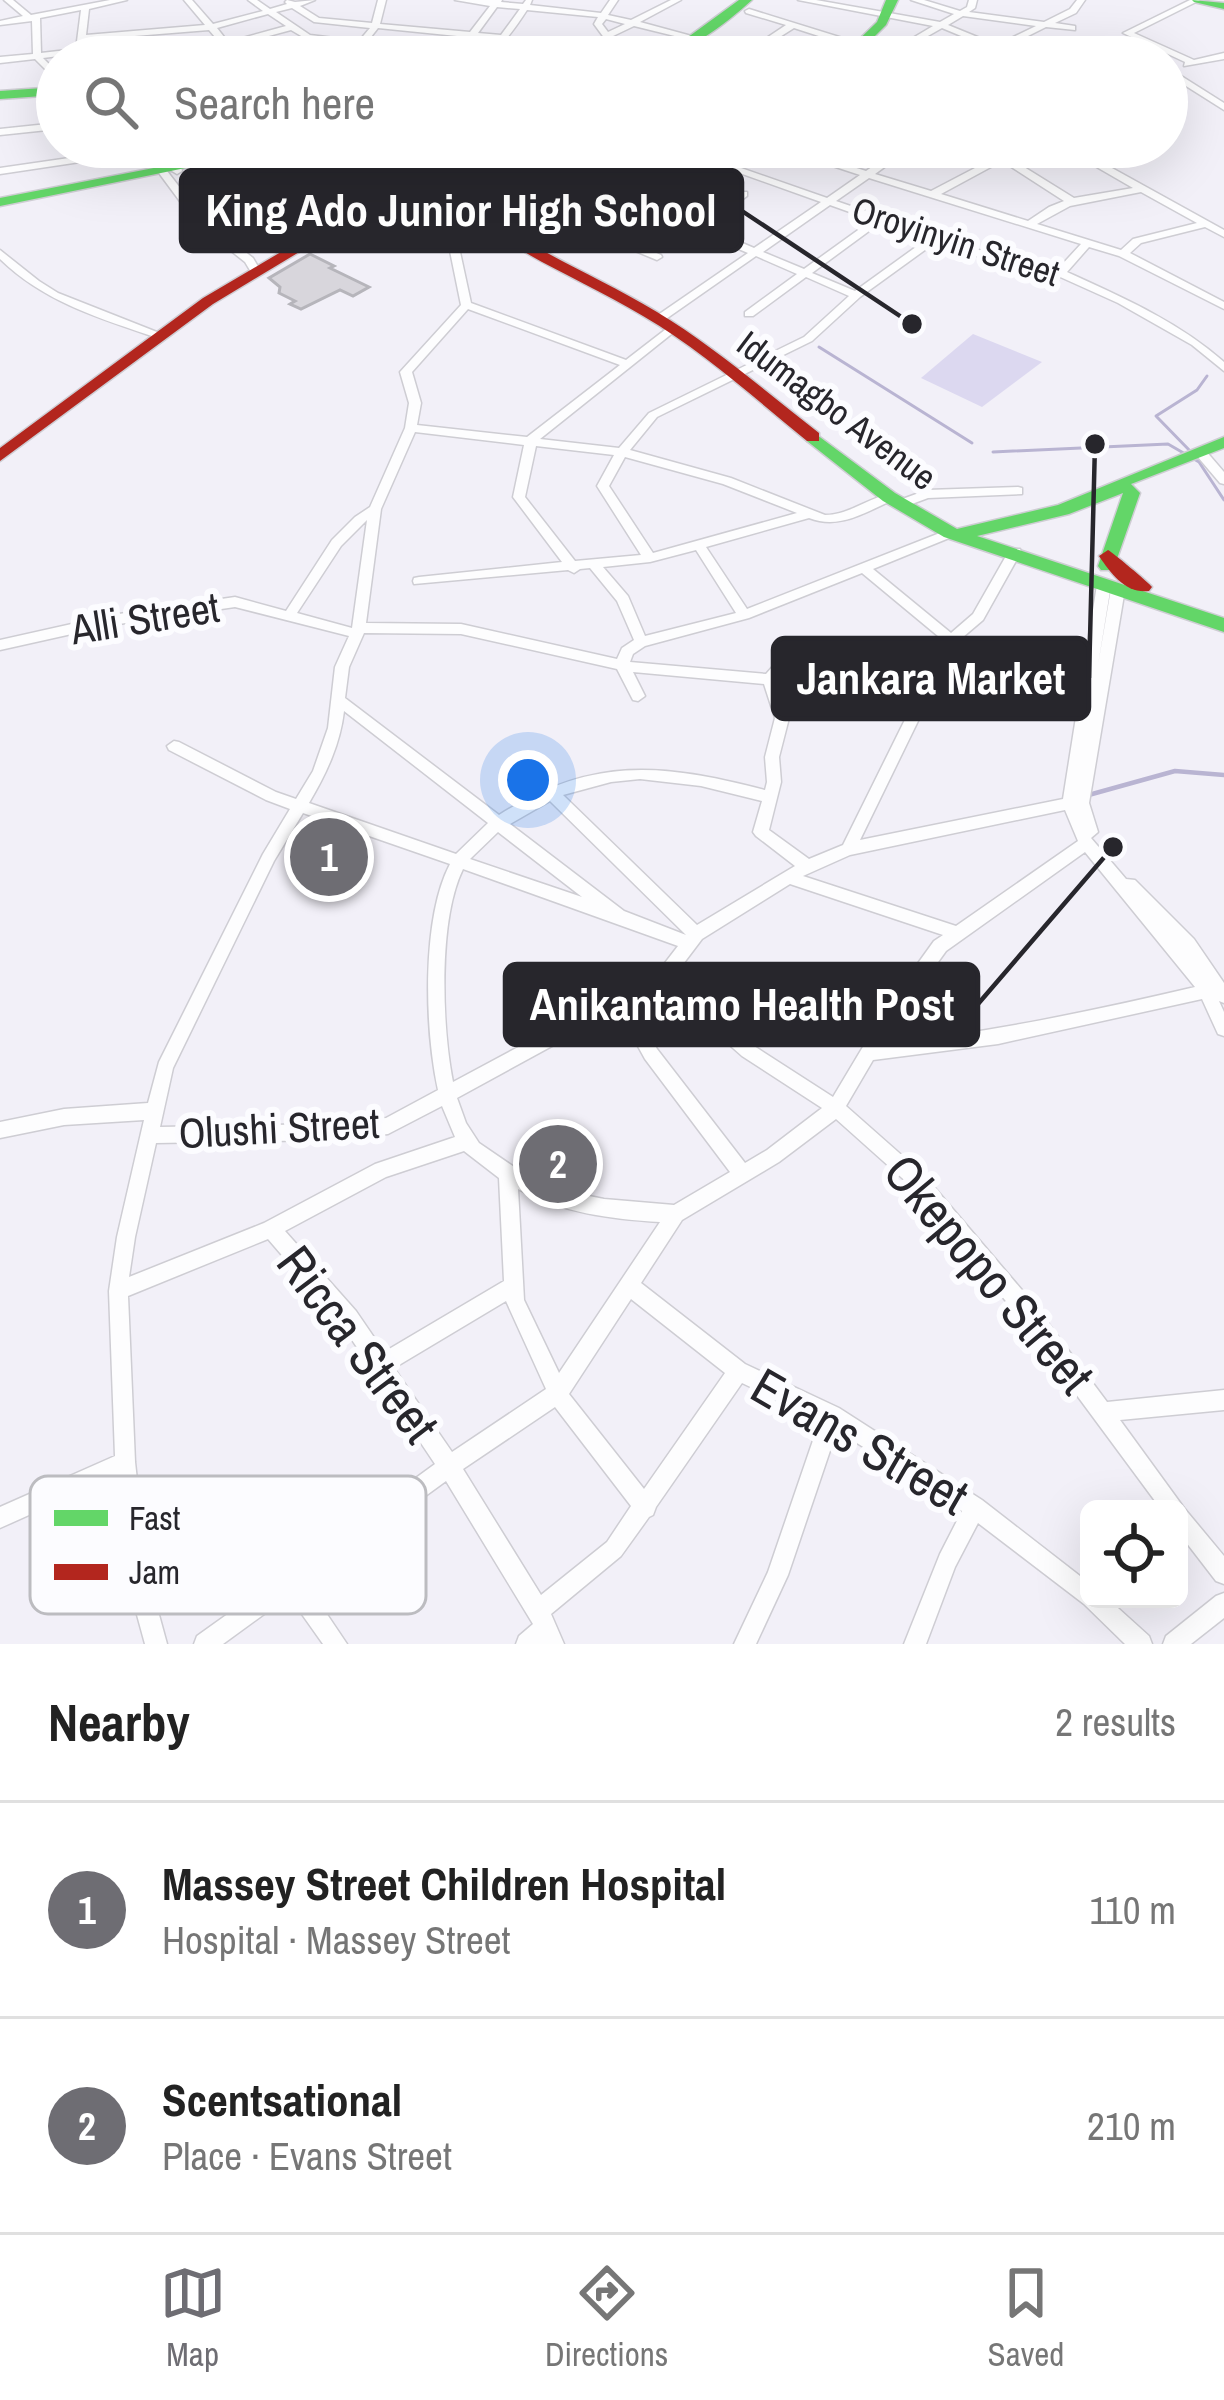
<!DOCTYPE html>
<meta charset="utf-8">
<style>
:root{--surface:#fff;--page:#f6f6f6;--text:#222;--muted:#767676;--line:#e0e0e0;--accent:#6e6d73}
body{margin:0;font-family:"Archivo Narrow",sans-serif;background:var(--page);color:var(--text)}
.controls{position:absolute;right:36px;bottom:36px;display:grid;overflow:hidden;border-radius:18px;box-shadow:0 12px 48px #0002}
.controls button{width:108px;height:108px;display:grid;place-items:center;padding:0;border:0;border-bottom:3px solid var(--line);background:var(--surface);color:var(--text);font:60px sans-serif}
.you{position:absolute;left:528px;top:780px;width:42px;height:42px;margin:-30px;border:9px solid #fff;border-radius:50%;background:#1a73e8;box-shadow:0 0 0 18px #1a73e833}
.badge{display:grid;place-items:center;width:78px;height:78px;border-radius:50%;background:var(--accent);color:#fff;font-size:39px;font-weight:700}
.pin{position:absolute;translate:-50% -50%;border:6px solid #fff;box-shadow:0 3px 12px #0006}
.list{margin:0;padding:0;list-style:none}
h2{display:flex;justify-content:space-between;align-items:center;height:156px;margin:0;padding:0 48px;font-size:51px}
h2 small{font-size:39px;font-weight:400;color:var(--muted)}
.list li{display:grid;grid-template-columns:78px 1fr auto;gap:36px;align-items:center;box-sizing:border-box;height:216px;padding:0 48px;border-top:3px solid var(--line)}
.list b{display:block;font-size:45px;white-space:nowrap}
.list p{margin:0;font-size:39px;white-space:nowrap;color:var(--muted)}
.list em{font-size:39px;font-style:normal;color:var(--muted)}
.icon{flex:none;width:66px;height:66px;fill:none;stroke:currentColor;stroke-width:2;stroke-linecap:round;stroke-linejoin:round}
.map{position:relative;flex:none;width:1224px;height:1644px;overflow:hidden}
.search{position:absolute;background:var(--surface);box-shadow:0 12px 48px #0002;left:36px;right:36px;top:36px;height:132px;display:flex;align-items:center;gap:30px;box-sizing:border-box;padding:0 42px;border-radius:66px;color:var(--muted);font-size:45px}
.sheet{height:588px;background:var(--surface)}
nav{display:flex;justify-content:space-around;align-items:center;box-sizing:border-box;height:168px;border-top:3px solid var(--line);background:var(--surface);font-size:33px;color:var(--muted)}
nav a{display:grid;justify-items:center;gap:6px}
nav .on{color:var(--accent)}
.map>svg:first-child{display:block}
.green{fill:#dcd8f0}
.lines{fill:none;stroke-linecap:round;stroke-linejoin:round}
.stream-far1{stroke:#b9b4d2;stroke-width:3}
.stream{stroke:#b9b4d2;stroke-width:4.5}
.building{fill:#d8d6dc;stroke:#b6b5bb;stroke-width:3}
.street-casing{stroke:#cecdd3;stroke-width:3}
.fast-casing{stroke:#cecdd3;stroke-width:3}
.jam-casing{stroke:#cecdd3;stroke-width:3}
.street{fill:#fdfdfe;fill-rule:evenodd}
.fast{fill:#63d668;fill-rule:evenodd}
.jam{fill:#b3261e;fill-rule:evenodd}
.labels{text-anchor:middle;stroke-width:12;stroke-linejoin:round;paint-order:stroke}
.far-street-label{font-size:36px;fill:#27262c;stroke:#fcfcff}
.street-label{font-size:42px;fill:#27262c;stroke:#fcfcff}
.near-street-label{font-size:51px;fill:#27262c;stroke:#fcfcff}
.key{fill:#fcfcff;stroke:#bcbcc0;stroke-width:3}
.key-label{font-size:33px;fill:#27262c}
.leader{fill:none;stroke:#27262c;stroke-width:4.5}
.callout-dot{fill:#27262c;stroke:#fcfcff;stroke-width:4.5}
.callout{fill:#27262c;stroke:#27262c;stroke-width:4.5}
.callout-label{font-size:45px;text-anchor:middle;font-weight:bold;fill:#fff}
</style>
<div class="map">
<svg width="1224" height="1644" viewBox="0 0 1224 1644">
<rect width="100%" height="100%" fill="#f2f0f8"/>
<!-- green -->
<path class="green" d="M973,334L1042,362L982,407L921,378Z"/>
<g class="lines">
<!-- stream-far1 -->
<g class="stream-far1">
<path d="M819,347L972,443"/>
<path d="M993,452L1168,444L1199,462L1224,500"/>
<path d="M1193,454L1156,416L1197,390L1207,376"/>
</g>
<!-- stream -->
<path class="stream" d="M1085,796L1175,771L1224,775"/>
</g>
<!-- building -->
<g class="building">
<path d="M226,167L276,220L232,234L183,179Z"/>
<path d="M310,254L334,266L330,268L369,287L353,296L340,290L301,309L290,304L295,301L279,293L280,287L269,278Z"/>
<path d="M557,1145L573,1148L561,1186L542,1177Z"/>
</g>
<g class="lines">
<!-- street casing -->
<g class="street-casing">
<g id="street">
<path d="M4,0H13L31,15L110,0H127L89,9L86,35L205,25L184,0H192L213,24L263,11L248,0H257L270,9L287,4L285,2L287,0L295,2L315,0L300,6L319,18L372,23L378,0H386L380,24L470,32L490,6L455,0H502L501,2L523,4L526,0H532L530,5L601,13L610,0H618L608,15L631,20L671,0H681L640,22L699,38L695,41L634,26L611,37L649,57C632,57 619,44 603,45C574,47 546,57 516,57L605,39L594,24L598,17L527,10C512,32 499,56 469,57L498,40L475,38L468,44L464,41L467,37L378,28L367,42L462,54L466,57H442L367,47L373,57H365L358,46L308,40L291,30L250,41L270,57H260L242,43L192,57H178L221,44L209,30L85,40L83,53L43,58L57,72V93L53,95L49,92V73L35,59L0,63V57L33,54L32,21L0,25V21L23,16ZM497,7L520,9L501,35L478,33ZM292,8L314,22L370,28L359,41L310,35L276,12ZM81,10L76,49L41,53L40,18ZM268,14L286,26L228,42L217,28ZM606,19L625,24L608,32L602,24Z"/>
<path d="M798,0H816L940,22L954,14L911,0H924L960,11L967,7L969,0H977L975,8L969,12L1044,22L1070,9L1077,0H1085L1076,13L1055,23L1075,26V30L1046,27L1004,48L1022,57H1011L997,51L986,57H975L990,48L942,28L891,57H881L933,26ZM963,16L1036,26L997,45L948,25Z"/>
<path d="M1190,0H1200L1134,33L1194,60L1224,53V59L1184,66L1185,62L1123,33Z"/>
<path d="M749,9L865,45L880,57H870L859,49L794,28L748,57H738L786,25L746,13L745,11Z"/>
<path d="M1167,67L1224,103V110L1167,74Z"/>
<path d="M57,123V129L0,135V129Z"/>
<path d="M145,147H176L182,171L177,174L172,171L167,149L0,174V168Z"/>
<path d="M309,147H320L338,162L391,147H406L344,167L383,199L385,201L380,204Z"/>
<path d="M667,147H681L827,198L860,175L775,147H790L866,171L901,147H912L875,174L931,191L996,157L981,147H992L1074,198L1133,188L1062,147H1074L1224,230V237L1205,227L1141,243L1130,253L1224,302V309L1119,256L1089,247L1067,272C1122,297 1179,322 1224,362V371L1192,345L1118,303L1058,276L1011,268L936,242L860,297L812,341L657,417L630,450L731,478L825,515C850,515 870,496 893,494V500C865,512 840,530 809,518L706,547L747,609L950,529L956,533L954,536L873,569L951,633L973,614L1010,549H1020L1021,552L983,620L956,643L860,840L1063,799L1097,585L1104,581L1111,585L1098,665L1111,589L1118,585L1125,589L1089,803L1098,832L1091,838L1126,879L1135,880L1194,939L1224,983V1003L1219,1001L1224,1012V1036L1218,1034L1202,999L998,1044L873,1060L846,1106L923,1174L1033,1303L1107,1402L1224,1390V1410L1120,1420L1184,1508L1224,1556V1584L1216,1581L1179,1533V1509H1161L1019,1317L911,1186L836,1119L779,1162L682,1220L641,1283L745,1364L839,1408L982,1500L1089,1583V1599H1108L1149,1636L1152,1644H1125L1084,1604L978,1523L955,1567L926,1644H904L940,1554L962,1511L837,1430L788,1575L756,1644H734L768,1572L820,1420L742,1383L656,1507L653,1515L649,1517L621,1556L551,1614L564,1644H516L519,1636L533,1624L446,1481L306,1583L347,1644H323L289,1596L223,1644H194L197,1636L281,1576L282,1571L291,1569L435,1464L342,1325L268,1239L128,1296L135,1462L147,1571L167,1644H145L125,1571L116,1476L0,1528V1507L115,1456L109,1291L117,1237L144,1120L64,1125L0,1138V1122L64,1109L148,1103L159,1062L263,854L290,809L266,800L169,750L167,746L174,741L179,742L276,792L296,799L313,771L328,728L335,667L349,636L235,607L112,625L0,650V640L112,615L235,597L286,611L332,540L355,517L370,507L405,428L409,403L400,372L461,305L450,251L485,227L494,229L460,252L471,303L626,360L670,326L679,328L540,439L619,448L649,413L804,337L849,296L806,277L753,316H745V312L797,274L756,256L663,321H655V317L748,253L664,217L628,241L661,255L662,257L657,260L577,227V223H585L620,238L656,214L575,179V175H581L634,197L672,174H678V178L643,201L697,224L741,192H747V196L705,227L754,248L821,202ZM1002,161L1064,201L1049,207L1028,221L941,194ZM869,178L1081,244L1058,269L1017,263L836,201ZM1141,192L1197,223L1133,239L1121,250L1037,224L1070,206ZM830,205L872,220L804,269L763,252ZM880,223L927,239L855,291L812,273ZM468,309L620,365L527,437L417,425L421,403L412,372ZM415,432L524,445L513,497L562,562L419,577L414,578L413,581L414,584L568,570L574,573L580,569L590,568L617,601L634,640L622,648L617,659L461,624L366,623L381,509ZM536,446L614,455L597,486L641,555L575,561L525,497ZM625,457L723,484L797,513L653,553L609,486ZM367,520L352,628L297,613L341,546ZM696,550L736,613L645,636L628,596L603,567L650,562ZM862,573L944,641L843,845L809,859L769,830L781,782L779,757L789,718L776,680L783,673L823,668L825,665L823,662L779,663L774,665L766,674L630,662L633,654L645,646L749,618ZM364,633L461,634L617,669L633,700L638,701L645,696L633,672L764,684L775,718L765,757L767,782L765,790C662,763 592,756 499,815L345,698L349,667ZM344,711L488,823L456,854L309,803C326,774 340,745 344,711ZM640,779L701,786L762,801L753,832L756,836L795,866L697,925L563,795L611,782ZM550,801L686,935L624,911L510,824ZM1065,810L1078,841L956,926L803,876L850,855ZM303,813L450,864C421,920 425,1030 438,1090L386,1118L333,1124L160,1127L173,1068L274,861ZM498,832L582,897L470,859ZM1085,852L1195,987C1092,1011 989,1033 883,1044L900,1015L946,951ZM463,869L678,946L658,972L453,1082C442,1026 438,920 463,869ZM790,884L943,935L934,941L888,1005L833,1097L754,1046L674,976L702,939ZM663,986L742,1056L822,1108L767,1150L745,1163L657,1049L631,1003ZM618,1010L645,1059L730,1172L674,1205L604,1199L559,1190L523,1173L479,1143L466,1123L457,1098ZM442,1106L455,1137L375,1164L264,1223L129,1277L135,1237L156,1143L333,1140L388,1134ZM464,1151L499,1178L504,1281L384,1352L356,1311L285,1231L386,1177ZM518,1189C563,1213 610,1219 660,1222L559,1373L524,1300ZM631,1299L725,1373L644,1489L569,1394ZM506,1301L546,1389L452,1452L394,1368ZM555,1407L631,1506L607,1542L541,1595L463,1469Z"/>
<path d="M161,171H167L204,219L253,258L260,270L259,272H251L245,262L196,223L159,173Z"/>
<path d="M0,250L39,281L58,293L167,336L158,338C101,319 44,302 0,259Z"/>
<path d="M1201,449L1205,450L1224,472V484L1220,483L1197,456L1195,453Z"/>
<path d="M1018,487L1022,488V494L928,498L901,508L895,504L897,501L927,490Z"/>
<path d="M1224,1593V1618L1191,1644H1163L1166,1636L1216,1596Z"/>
</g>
</g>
<!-- fast casing -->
<g class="fast-casing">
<g id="fast">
<path d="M739,0H752C724,25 685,57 646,57L691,35Z"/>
<path d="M886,0H898L886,25L854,57H841L877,22Z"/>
<path d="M1192,0L1224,3V9L1194,2Z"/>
<path d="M57,87V95L0,99V91Z"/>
<path d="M261,147H288L0,206V198Z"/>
<path d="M526,147H545L357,219L345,216Z"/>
<path d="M631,147H648L550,197L494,232L482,229L540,191Z"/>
<path d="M813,432L895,493L957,529L1058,505L1224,437V448L1131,484L1140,493L1113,570H1101L1098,566L1123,493L1069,514L977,536L1224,618V632L944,537L883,501L807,441V433Z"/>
</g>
</g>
<!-- jam casing -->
<g class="jam-casing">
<g id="jam">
<path d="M439,180H449C514,247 581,266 657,312C715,347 766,392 819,433V441H807C754,398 703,351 643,316C568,271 502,252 439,186Z"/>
<path d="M347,213L359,216L213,304L0,461V448L203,298Z"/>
<path d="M1108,550C1111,551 1149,583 1152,587L1149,591C1126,594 1111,574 1099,556Z"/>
</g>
</g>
<!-- street -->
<use href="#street" class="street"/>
<!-- fast -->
<use href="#fast" class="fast"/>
<!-- jam -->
<use href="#jam" class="jam"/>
</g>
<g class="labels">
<!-- far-street labels -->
<g class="far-street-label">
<text transform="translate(956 241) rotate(18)" y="13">Oroyinyin Street</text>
<text transform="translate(837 410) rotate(37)" y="13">Idumagbo Avenue</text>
</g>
<!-- street labels -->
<g class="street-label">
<text transform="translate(145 618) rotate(-9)" y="15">Alli Street</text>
<text transform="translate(279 1128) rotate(-3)" y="15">Olushi Street</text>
</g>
<!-- near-street labels -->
<g class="near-street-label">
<text transform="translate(989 1274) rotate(50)" y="18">Okepopo Street</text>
<text transform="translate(358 1344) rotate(53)" y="18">Ricca Street</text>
<text transform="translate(860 1441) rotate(30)" y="18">Evans Street</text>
</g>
</g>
<!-- legend -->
<rect x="30" y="1476" width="396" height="138" rx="18" class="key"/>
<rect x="54" y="1510" width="54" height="16" fill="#63d668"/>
<rect x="54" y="1564" width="54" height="16" fill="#b3261e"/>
<g class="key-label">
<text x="129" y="1530">Fast</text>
<text x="129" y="1584">Jam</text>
</g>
<!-- callouts -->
<path class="leader" d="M912 324L742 211M1095 444L1089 678M1113 847L978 1004"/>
<g class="callout-dot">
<circle cx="912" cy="324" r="12"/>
<circle cx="1095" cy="444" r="12"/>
<circle cx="1113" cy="847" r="12"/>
</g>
<g class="callout">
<rect x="181" y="170" width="561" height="81" rx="12"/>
<rect x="773" y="638" width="316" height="81" rx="12"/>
<rect x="505" y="964" width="473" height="81" rx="12"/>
</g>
<g class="callout-label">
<text x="461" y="226">King Ado Junior High School</text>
<text x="931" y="694">Jankara Market</text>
<text x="742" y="1020">Anikantamo Health Post</text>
</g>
</svg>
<div class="controls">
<button><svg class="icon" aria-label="locate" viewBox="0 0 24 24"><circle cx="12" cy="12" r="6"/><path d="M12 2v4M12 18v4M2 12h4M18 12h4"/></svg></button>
</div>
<div class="you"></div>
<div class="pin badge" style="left:329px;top:857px">1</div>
<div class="pin badge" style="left:558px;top:1164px">2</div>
<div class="search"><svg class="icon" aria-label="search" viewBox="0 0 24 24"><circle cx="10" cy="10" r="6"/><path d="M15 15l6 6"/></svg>Search here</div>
</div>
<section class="sheet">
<h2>Nearby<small>2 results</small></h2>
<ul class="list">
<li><span class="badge">1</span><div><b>Massey Street Children Hospital</b><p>Hospital · Massey Street</p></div><em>110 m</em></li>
<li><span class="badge">2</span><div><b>Scentsational</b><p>Place · Evans Street</p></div><em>210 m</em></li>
</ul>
</section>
<nav>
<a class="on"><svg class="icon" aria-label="map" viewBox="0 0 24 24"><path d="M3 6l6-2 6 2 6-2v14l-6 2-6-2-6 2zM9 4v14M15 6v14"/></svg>Map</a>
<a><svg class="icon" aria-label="directions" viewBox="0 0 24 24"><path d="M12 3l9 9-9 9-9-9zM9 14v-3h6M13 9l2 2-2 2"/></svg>Directions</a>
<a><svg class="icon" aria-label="saved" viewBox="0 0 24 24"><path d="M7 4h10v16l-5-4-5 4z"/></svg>Saved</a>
</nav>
